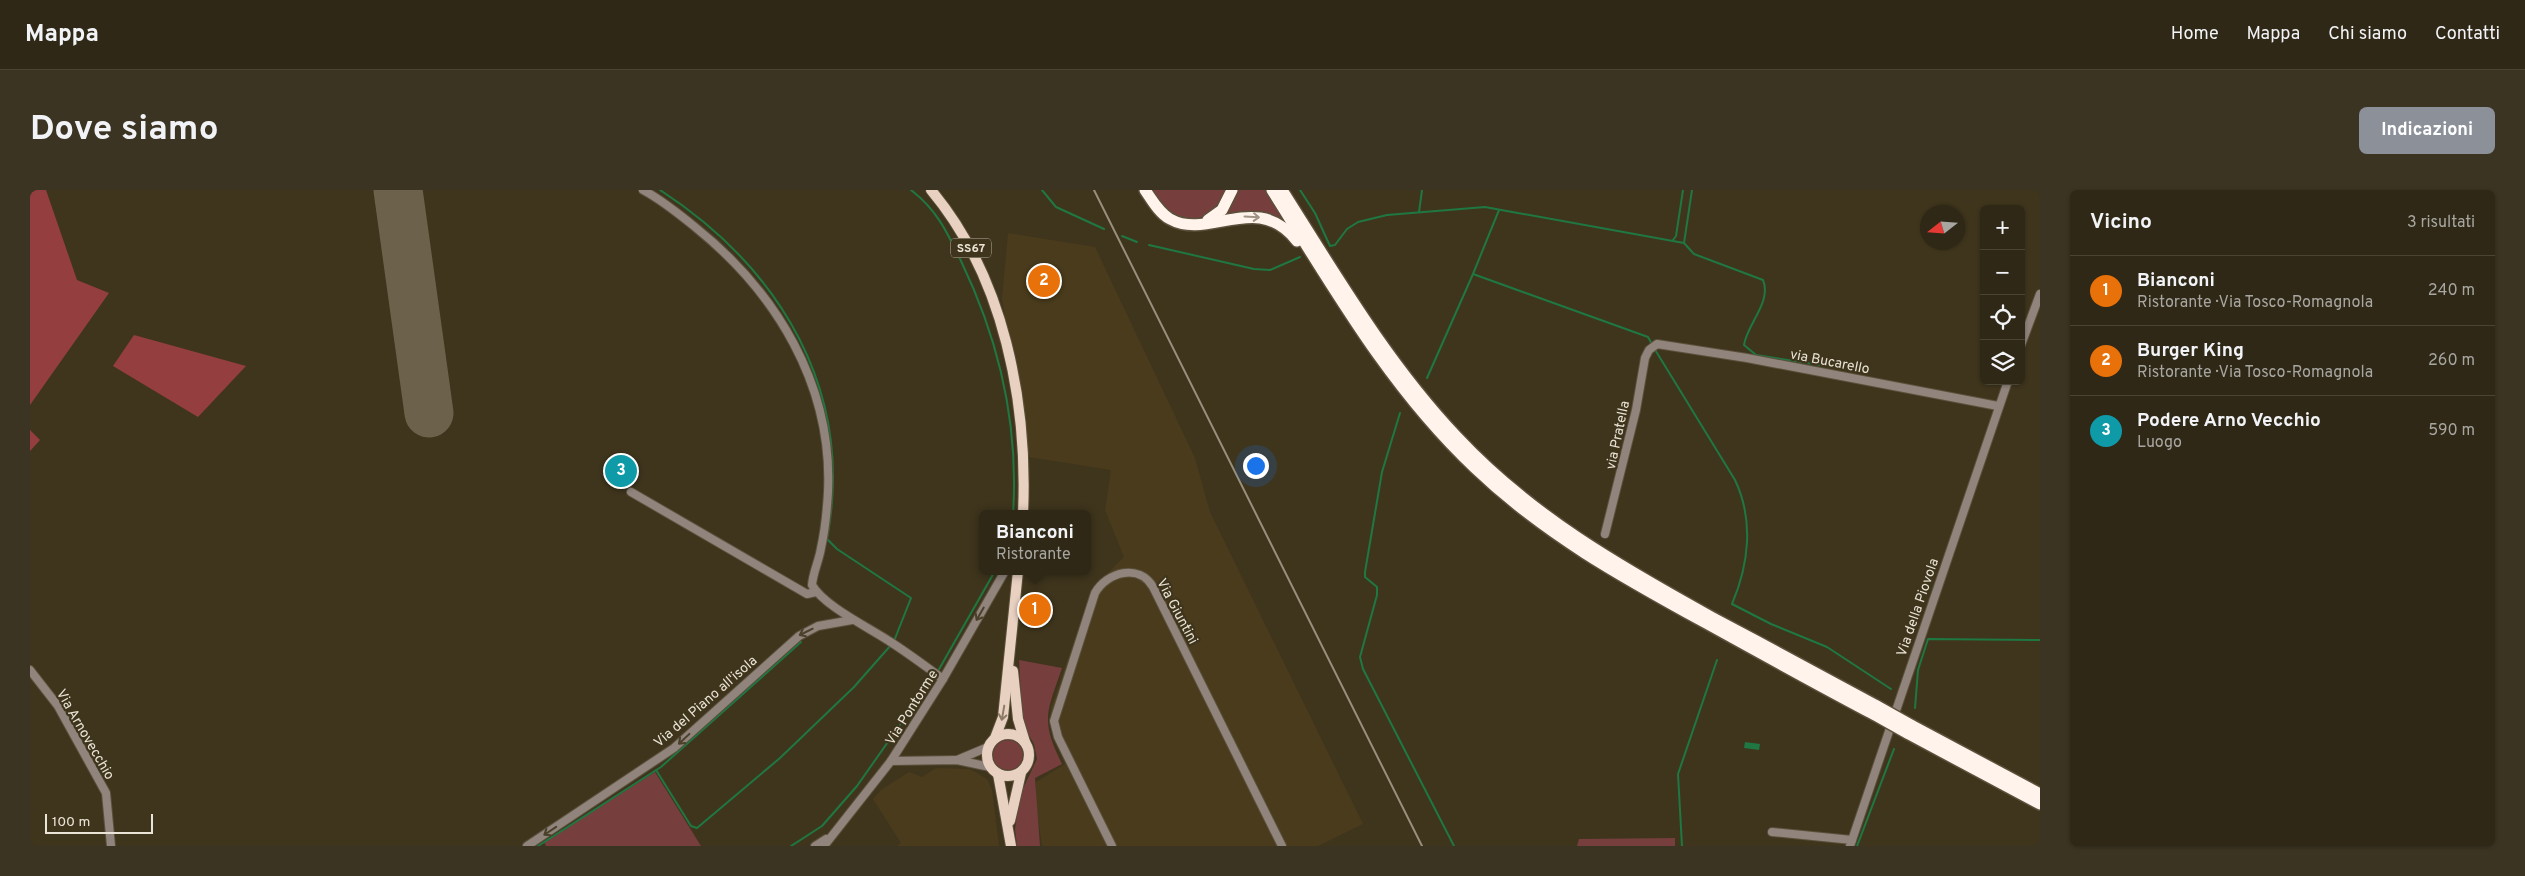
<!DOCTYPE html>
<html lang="it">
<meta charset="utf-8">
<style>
:root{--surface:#2f2816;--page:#3b3423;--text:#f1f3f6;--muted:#a7a6a1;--line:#4a4435;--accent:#8c9099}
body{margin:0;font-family:Overpass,sans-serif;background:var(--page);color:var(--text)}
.controls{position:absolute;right:15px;top:15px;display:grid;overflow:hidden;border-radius:8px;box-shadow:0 1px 4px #0004}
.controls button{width:45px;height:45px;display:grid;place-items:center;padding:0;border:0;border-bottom:1px solid var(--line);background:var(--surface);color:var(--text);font:25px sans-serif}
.compass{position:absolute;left:1890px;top:15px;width:45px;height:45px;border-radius:50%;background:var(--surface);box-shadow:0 1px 4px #0004;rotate:253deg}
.scale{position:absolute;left:15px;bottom:12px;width:108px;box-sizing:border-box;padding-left:5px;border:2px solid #ebe4d6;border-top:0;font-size:14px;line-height:18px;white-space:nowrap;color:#ebe4d6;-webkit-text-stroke:4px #3f351d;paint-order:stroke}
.you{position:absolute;left:1225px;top:275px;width:18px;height:18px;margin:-12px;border:4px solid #fff;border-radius:50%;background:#1a73e8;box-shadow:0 0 0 8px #1a73e833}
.badge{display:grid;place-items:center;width:32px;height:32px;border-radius:50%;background:var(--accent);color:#fff;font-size:16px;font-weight:700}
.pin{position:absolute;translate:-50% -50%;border:2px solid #fff;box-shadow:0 1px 5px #0006}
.popup{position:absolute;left:949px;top:320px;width:112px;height:65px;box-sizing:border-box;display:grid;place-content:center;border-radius:8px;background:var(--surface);filter:drop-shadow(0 1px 4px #0005);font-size:16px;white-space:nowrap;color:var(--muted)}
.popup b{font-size:19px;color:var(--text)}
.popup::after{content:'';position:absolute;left:50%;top:100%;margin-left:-10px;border:10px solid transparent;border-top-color:var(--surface)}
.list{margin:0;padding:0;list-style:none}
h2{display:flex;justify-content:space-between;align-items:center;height:65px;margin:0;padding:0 20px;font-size:21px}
h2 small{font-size:16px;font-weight:400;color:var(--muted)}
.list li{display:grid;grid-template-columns:32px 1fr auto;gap:15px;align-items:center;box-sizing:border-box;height:70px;padding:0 20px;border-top:1px solid var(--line)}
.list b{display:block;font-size:19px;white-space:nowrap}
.list p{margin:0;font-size:16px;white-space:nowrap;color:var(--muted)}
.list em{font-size:16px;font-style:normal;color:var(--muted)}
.icon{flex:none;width:28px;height:28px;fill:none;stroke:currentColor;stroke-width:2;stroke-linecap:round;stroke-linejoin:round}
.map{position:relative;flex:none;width:2010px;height:656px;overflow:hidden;border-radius:8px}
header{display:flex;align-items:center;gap:30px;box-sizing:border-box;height:70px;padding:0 25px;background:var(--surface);border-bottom:1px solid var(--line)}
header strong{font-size:24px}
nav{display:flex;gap:28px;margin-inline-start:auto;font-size:18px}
.intro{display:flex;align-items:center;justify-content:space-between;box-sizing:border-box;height:120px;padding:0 30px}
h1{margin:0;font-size:35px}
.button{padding:12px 22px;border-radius:8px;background:var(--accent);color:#fff;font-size:18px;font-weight:700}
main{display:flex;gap:30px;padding:0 30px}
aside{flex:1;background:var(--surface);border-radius:8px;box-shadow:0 1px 4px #0004}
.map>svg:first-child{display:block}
.built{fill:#493b1c}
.green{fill:#763e3d}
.forest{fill:#953e3f}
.water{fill:#1f7742}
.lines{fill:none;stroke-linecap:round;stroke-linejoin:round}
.stream{stroke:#1f7742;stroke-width:2}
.runway{stroke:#6c624c;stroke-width:49}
.minor-casing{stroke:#5b513b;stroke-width:10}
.major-casing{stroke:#5b513b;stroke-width:12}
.highway-casing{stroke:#5b513b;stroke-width:14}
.minor{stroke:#90847c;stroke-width:8}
.major{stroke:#e9d1c1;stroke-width:10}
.highway{stroke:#fff3ec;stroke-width:11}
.rail{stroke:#988f7c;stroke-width:2}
.highway-bridge-casing{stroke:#5b513b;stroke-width:14;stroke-linecap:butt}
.highway-bridge{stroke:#fff3ec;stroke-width:11}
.oneway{stroke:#9f9484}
.oneway2{stroke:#4b412b}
.oneway3{stroke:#8c7b67}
.labels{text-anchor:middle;stroke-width:4.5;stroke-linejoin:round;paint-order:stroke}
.shield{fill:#3f351d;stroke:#b7b09e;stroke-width:1}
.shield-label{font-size:12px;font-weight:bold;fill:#ebe4d6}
.street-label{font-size:14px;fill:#ebe4d6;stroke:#3f351d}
</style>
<header>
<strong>Mappa</strong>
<nav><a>Home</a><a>Mappa</a><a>Chi siamo</a><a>Contatti</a></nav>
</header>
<div class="intro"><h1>Dove siamo</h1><a class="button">Indicazioni</a></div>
<main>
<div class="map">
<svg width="2010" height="656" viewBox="0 0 2010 656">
<rect width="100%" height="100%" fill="#3f351d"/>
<!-- built -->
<g class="built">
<path d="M349,0H386L418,225L419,234L414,241L381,226Z"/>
<path d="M978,43L1065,57L1165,268L1180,322L1333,634L1288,656H1012L1006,614V592L1035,574L1019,534L1021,518L1062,399L1094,367L1075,320L1081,280L999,267L972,109Z"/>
<path d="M906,578L940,579L957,589L962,600L969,656H867L871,653L843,609L851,600L879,582L892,587Z"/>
</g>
<!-- green -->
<g class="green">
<path d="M1121,0H1200C1193,20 1166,37 1145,26C1134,20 1128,10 1121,0Z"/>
<path d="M1206,0H1237L1259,35L1194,26Z"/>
<path d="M989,470L1032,478C1017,522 1010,530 1032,574L1005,588L1010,656H987L985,639L990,605L1007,569L1004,554L996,540L992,526Z"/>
<circle cx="978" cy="565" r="15"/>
<path d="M625,582L671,656H516L514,652Z"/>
<path d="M1645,648V656H1547L1549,649Z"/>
</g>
<!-- forest -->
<g class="forest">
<path d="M0,0H16L47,90L79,103L0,215Z"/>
<path d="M104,145L216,176L168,227L83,176Z"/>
<path d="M0,240L10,250L0,261Z"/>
</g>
<!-- water -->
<path class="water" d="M1715,552L1730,554L1729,560L1714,558Z"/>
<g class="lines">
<!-- stream -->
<g class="stream">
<path d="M630,0C751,79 825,202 797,349L807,359L881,408L864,451"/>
<path d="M881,0C907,20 917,42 931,71C969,150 989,235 983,324"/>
<path d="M1012,0L1026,17L1074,39"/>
<path d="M1270,0L1285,23L1300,56L1305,55L1317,39L1328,32L1357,25L1455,17L1654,53L1664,64L1733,90C1742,112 1717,134 1714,155L1726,165L1836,182"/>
<path d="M1389,22L1392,0"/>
<path d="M1092,46L1107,52"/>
<path d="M1643,50L1646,46L1653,0"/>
<path d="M1654,53L1662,0"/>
<path d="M1119,55L1224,79L1240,80L1270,67"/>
<path d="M1443,84L1618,147L1622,154"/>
<path d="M1624,158L1705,290C1724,330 1719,374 1702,414L1741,434L1797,457L1861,499"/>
<path d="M1397,188L1443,84L1469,20"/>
<path d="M1370,223L1352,282L1335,382V387L1347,397V405L1330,467L1333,479L1424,656"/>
<path d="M908,481L965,381"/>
<path d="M1885,518L1888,480L1898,449L2010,450"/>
<path d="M626,580L661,636L667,638L750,568L824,497L861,455"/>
<path d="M508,656L631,577L771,452"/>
<path d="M761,656L792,636L827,596L905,485"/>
<path d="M1652,656L1648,584L1687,470"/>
<path d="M1827,656L1864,559"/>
</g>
<!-- runway -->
<path class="runway" d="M368,0L399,223"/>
<!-- minor casing -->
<g class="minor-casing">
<g id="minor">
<path d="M613,0C632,10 649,24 665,37C746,102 803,195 798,302C797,320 795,340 791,358C789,371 783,382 782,395C794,416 838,437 859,451C878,463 895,476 913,489"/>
<path d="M1991,155L2010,104"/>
<path d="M601,302L777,404L786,402"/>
<path d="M1575,344L1606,220L1615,168L1619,160L1627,154L1717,168L1968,216"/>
<path d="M0,480L28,516L76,603L81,656"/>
<path d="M927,570L958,557"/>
<path d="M861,571L927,570L960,577"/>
<path d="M1742,642L1822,650"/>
<path d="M497,656L644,558L769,446L788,436L822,430"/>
<path d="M785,656L796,649"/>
<path d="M794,656L861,571L913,489L975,381"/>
<path d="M1082,656L1028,547L1024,531L1065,403C1077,382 1109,373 1123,397L1252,656"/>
<path d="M1820,656L1978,191"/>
</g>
</g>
<!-- major casing -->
<g class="major-casing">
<g id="major">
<path d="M901,0C974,87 998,212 993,324"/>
<path d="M983,481L988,529L995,552"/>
<circle cx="978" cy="565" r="21"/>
<path d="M965,548L973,527L988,381"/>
<path d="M968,584L981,656"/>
<path d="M980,631L991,583"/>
</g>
</g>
<!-- highway casing -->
<g class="highway-casing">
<g id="highway">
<path d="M1115,0C1122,10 1129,23 1140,29C1179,51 1227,0 1267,51"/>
<path d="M1242,0C1303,97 1360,198 1445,278C1514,344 1592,387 1676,433C1732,464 1788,495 1845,525"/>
<path d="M1252,0C1306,85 1357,173 1427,247C1501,326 1589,376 1683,428C1738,457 1793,487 1847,516"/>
<path d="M1178,30L1192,20L1202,0"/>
<path d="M1881,535L2010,604"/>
<path d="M1877,543L2010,614"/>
</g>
</g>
<!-- minor -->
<use href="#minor" class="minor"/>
<!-- major -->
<use href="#major" class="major"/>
<!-- highway -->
<use href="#highway" class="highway"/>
<!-- rail -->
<path class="rail" d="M1064,0L1392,656"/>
<!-- highway-bridge casing -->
<g class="highway-bridge-casing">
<g id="highway-bridge">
<path d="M1847,516L1881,535"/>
<path d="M1845,525L1877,543"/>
</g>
</g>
<!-- highway-bridge -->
<use href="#highway-bridge" class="highway-bridge"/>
</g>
<!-- one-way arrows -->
<defs><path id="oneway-shaft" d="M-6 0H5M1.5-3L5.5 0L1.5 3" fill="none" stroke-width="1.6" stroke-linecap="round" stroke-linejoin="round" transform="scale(1.25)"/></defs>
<use class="oneway" href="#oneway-shaft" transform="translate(1222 27) rotate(3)"/>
<g class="oneway2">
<use href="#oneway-shaft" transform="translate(950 424) rotate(120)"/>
<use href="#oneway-shaft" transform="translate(776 442) rotate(154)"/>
<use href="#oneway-shaft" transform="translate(654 549) rotate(137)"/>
<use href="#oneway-shaft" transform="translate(520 641) rotate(146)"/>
</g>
<use class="oneway3" href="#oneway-shaft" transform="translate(973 523) rotate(100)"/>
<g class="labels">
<!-- shield labels -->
<rect class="shield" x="921" y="48.5" width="40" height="19" rx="4"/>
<g class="shield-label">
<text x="941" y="62">SS67</text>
</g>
<!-- street labels -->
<g class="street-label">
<text transform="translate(1800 171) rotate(11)" y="5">via Bucarello</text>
<text transform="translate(1587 245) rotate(-78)" y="5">via Pratella</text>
<text transform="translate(1887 417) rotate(-71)" y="5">Via della Piovola</text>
<text transform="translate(1148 421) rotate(62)" y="5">Via Giuntini</text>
<text transform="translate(675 511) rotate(-41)" y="5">Via del Piano all'isola</text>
<text transform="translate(881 517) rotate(-58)" y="5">Via Pontorme</text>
<text transform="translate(56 544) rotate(60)" y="5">Via Arnovecchio</text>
</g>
</g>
</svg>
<div class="controls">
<button>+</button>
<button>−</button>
<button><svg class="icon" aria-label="locate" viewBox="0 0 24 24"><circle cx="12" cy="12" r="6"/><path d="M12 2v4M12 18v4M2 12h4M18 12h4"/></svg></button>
<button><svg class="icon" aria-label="layers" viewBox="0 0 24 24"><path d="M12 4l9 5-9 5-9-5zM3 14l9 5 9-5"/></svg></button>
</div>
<svg class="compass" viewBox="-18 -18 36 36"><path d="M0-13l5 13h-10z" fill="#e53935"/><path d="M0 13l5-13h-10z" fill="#a7a6a1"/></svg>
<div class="scale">100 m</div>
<div class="you"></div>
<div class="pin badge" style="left:1005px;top:420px;background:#e8710a">1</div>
<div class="popup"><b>Bianconi</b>Ristorante</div>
<div class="pin badge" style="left:1014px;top:91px;background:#e8710a">2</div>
<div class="pin badge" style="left:591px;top:281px;background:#0f9aa8">3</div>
</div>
<aside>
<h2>Vicino<small>3 risultati</small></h2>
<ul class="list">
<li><span class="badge" style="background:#e8710a">1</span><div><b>Bianconi</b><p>Ristorante · Via Tosco-Romagnola</p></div><em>240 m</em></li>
<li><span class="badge" style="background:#e8710a">2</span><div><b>Burger King</b><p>Ristorante · Via Tosco-Romagnola</p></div><em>260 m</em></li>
<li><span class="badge" style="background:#0f9aa8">3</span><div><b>Podere Arno Vecchio</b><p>Luogo</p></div><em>590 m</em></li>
</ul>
</aside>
</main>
